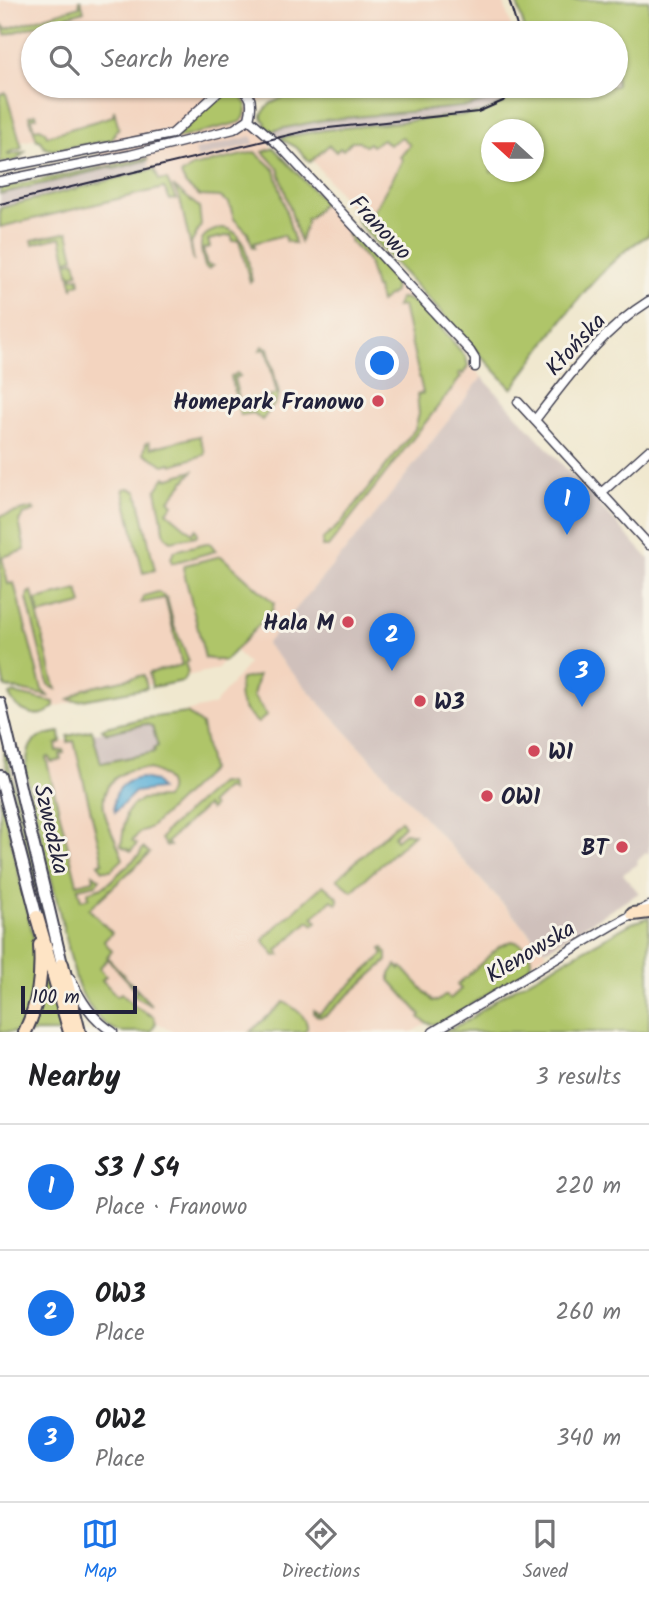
<!DOCTYPE html>
<meta charset="utf-8">
<style>
:root{--surface:#fff;--page:#f2f2f2;--text:#202124;--muted:#757577;--line:#e0e0e0;--accent:#1a73e8}
body{margin:0;font-family:Kalam,sans-serif;background:var(--page);color:var(--text)}
.compass{position:absolute;left:481px;top:119px;width:63px;height:63px;border-radius:50%;background:var(--surface);box-shadow:0 2px 5px #0004;rotate:291deg}
.scale{position:absolute;left:21px;bottom:18px;width:116px;box-sizing:border-box;padding-left:7px;border:4px solid #22223b;border-top:0;font-size:19px;line-height:24px;white-space:nowrap;color:#22223b;-webkit-text-stroke:5px #f7f3e8;paint-order:stroke}
.you{position:absolute;left:383px;top:364px;width:24px;height:24px;margin:-18px;border:5px solid #fff;border-radius:50%;background:#1a73e8;box-shadow:0 0 0 10px #1a73e833}
.badge{display:grid;place-items:center;width:46px;height:46px;border-radius:50%;background:var(--accent);color:#fff;font-size:23px;font-weight:700}
.pin{position:absolute;translate:-50% -58px;filter:drop-shadow(0 2px 4px #0008)}
.pin::after{content:'';position:absolute;top:37px;width:24px;height:21px;background:inherit;clip-path:polygon(0 0,100% 0,50% 100%)}
.list{margin:0;padding:0;list-style:none}
h2{display:flex;justify-content:space-between;align-items:center;height:91px;margin:0;padding:0 28px;font-size:30px}
h2 small{font-size:23px;font-weight:400;color:var(--muted)}
.list li{display:grid;grid-template-columns:46px 1fr auto;gap:21px;align-items:center;box-sizing:border-box;height:126px;padding:0 28px;border-top:2px solid var(--line)}
.list b{display:block;font-size:26px;white-space:nowrap}
.list p{margin:0;font-size:23px;white-space:nowrap;color:var(--muted)}
.list em{font-size:23px;font-style:normal;color:var(--muted)}
.icon{flex:none;width:38px;height:38px;fill:none;stroke:currentColor;stroke-width:2;stroke-linecap:round;stroke-linejoin:round}
.map{position:relative;flex:none;width:649px;height:1032px;overflow:hidden}
.search{position:absolute;background:var(--surface);box-shadow:0 2px 5px #0004;left:21px;right:21px;top:21px;height:77px;display:flex;align-items:center;gap:18px;box-sizing:border-box;padding:0 24px;border-radius:38px;color:var(--muted);font-size:26px}
.sheet{height:469px;background:var(--surface)}
nav{display:flex;justify-content:space-around;align-items:center;box-sizing:border-box;height:98px;border-top:2px solid var(--line);background:var(--surface);font-size:19px;color:var(--muted)}
nav a{display:grid;justify-items:center;gap:4px}
nav .on{color:var(--accent)}
.map>svg:first-child{display:block}
.built{fill:#f3d4bf}
.industrial{fill:#cfc0bb}
.green{fill:#afc569;stroke:#687452;stroke-width:2;fill-rule:evenodd}
.water{fill:#5cb0d8;stroke:#3f698a;stroke-width:2}
.lines{fill:none;stroke-linecap:round;stroke-linejoin:round}
.minor-casing{stroke:#414051;stroke-width:11}
.tertiary-casing{stroke:#414051;stroke-width:14}
.secondary-casing{stroke:#414051;stroke-width:16}
.minor{stroke:#fff;stroke-width:8}
.tertiary{stroke:#fff;stroke-width:10}
.secondary{stroke:#fee4c5;stroke-width:12}
.tram{stroke:#22223b;stroke-width:2}
.poi-dot{fill:#d1495b;stroke:#f7f3e8;stroke-width:2.5}
.labels{text-anchor:middle;stroke-width:6;stroke-linejoin:round;paint-order:stroke}
.street-label{font-size:23px;fill:#22223b;stroke:#f7f3e8}
.poi-label{font-size:23px;font-weight:bold;fill:#22223b;stroke:#f7f3e8;text-anchor:end}
</style>
<div class="map">
<svg width="649" height="1032" viewBox="0 0 649 1032">
<rect width="100%" height="100%" fill="#f7f3e8"/>
<filter id="ink" filterUnits="userSpaceOnUse"><feTurbulence type="fractalNoise" baseFrequency=".0143" numOctaves="2"/><feDisplacementMap in="SourceGraphic" scale="14" xChannelSelector="R" yChannelSelector="G"/><feConvolveMatrix kernelMatrix="1 2 1 2 8 2 1 2 1" color-interpolation-filters="sRGB"/></filter>
<filter id="wash" filterUnits="userSpaceOnUse"><feTurbulence type="fractalNoise" baseFrequency=".00686" numOctaves="4" result="noise"/><feDisplacementMap in="SourceGraphic" scale="28" xChannelSelector="R" yChannelSelector="G"/><feGaussianBlur stdDeviation="1.57" result="paint"/><feColorMatrix in="noise" values="0 0 0 0 0 0 0 0 0 0 0 0 0 0 0 0 0 1.4 0 .05"/><feComposite in="paint" operator="in"/></filter>
<g filter="url(#wash)">
<rect width="100%" height="100%" fill="#f0e8cf"/>
<!-- built -->
<g class="built">
<path d="M0,0H503L513,33H33V86H322L246,105L274,151L482,377L368,524L266,644L547,953L412,1032H174L103,992L43,746L214,705L248,664L234,649L217,669L28,713L0,584V215L93,192L100,141L94,123L0,148Z"/>
<path d="M420,133L365,225L299,144Z"/>
</g>
<!-- industrial -->
<g class="industrial">
<path d="M506,86H519L511,96L498,107L475,115L325,130L279,138L271,131L324,120L473,105L494,97Z"/>
<path d="M252,136L254,144L197,158L195,150Z"/>
<path d="M148,160L150,170L0,208V194Z"/>
<path d="M482,377L649,559V854L647,852L637,861L638,864L623,874L639,893L545,950L266,644L368,524Z"/>
<path d="M153,719L162,756L101,770L92,734Z"/>
</g>
<!-- green -->
<g class="green">
<path d="M79,0H81L84,11L5,35L2,24L6,29L80,6Z"/>
<path d="M516,0H649V235C596,263 548,341 512,389L357,222V217L361,212L369,219L403,160L400,157L410,145L402,137L389,145L383,139L372,146L369,143L365,146L359,141H352L343,150L340,148L336,152L329,145L310,162L296,147L279,138L325,130L483,113L505,102L519,86H616V33H526ZM491,130H534V172H491Z"/>
<path d="M314,86H506L491,99L470,106L324,120L271,131L265,125L266,123L262,118V114L270,104L284,97V95Z"/>
<path d="M229,91L240,95L247,104L245,116L241,122L149,146V144L177,136L218,95Z"/>
<path d="M6,93L22,148L8,153V155L25,152L17,160L0,163V94Z"/>
<path d="M114,110L119,129L116,130L112,140L53,150L45,148L40,140H37L29,116L36,114L37,117L31,119L34,129L40,128L45,131L47,136L113,116Z"/>
<path d="M274,148L324,202L310,218L306,219L307,222L300,242L278,168L263,152Z"/>
<path d="M255,152L275,170L295,244L286,241L284,235L254,243L255,248H253L248,233L234,219L229,203L220,197L200,196L186,185L181,175L192,167Z"/>
<path d="M147,158L148,160L114,169L113,167L0,194V188Z"/>
<path d="M154,169L159,180H167L176,199L170,200L164,188L0,227V208Z"/>
<path d="M173,186L199,207L201,225L191,244L194,262L180,199Z"/>
<path d="M222,228C247,229 248,263 252,281L250,282L239,240L233,241L231,235L208,240L210,247L203,249L207,265L213,266L208,269L205,267C199,244 196,234 222,228Z"/>
<path d="M68,232L74,258L67,260L68,262L75,261L78,273L72,275L73,278L79,277L80,284L74,285L73,289L61,237L33,244L32,240Z"/>
<path d="M352,233L395,280L394,292L380,302L377,288H375L368,261L350,241L351,239L347,235Z"/>
<path d="M400,298C421,297 451,341 466,357L468,366L463,374L460,372L458,374L461,377L328,547H322L323,539L340,524L415,429L419,414L417,395L423,393L403,306L396,307Z"/>
<path d="M262,346L268,348L279,394L276,402L262,420L253,413L240,415L231,377L237,373L240,376L234,378L240,403L247,402L249,408L271,402L270,396L277,394L266,349L260,350Z"/>
<path d="M199,436L205,452L204,455L172,465L171,463L164,465L144,453L146,443L149,442L151,448Z"/>
<path d="M193,471L169,500L173,504L167,512L192,533L196,529L198,534L196,536L171,541L165,536L156,490L165,477L166,479Z"/>
<path d="M129,488L137,492L155,570L143,573L123,489Z"/>
<path d="M33,508L35,511L23,515L19,521L25,550L2,557L8,584L14,583L42,690L48,696L5,687L0,667V516Z"/>
<path d="M206,543H210L216,551L172,563L171,558L174,551Z"/>
<path d="M221,556L274,603L272,611L225,661L205,658L183,568L185,565Z"/>
<path d="M78,590L82,604L39,615L36,600Z"/>
<path d="M32,591L52,676L56,689L50,686L47,680L27,598L28,593Z"/>
<path d="M158,592L167,598L174,626L189,661L185,663L188,672L183,681L152,687L149,673L182,665L165,598L141,603L144,596Z"/>
<path d="M144,675L147,688L78,701L69,700L84,689Z"/>
<path d="M258,676L253,696L267,715L258,723C241,709 236,701 241,679Z"/>
<path d="M13,693L54,702V706C41,723 17,712 9,695Z"/>
<path d="M187,713L202,725L211,770L151,827L139,833L132,841L137,844L131,851L121,846L126,814L132,806L142,799L165,798C174,788 167,777 157,772C148,767 134,767 125,772C83,793 114,831 123,859L111,870H103L98,864L103,862L74,741L68,742V736L92,730L101,763L155,752L154,748L158,746L152,726L145,724L107,733L102,729L106,727L145,718Z"/>
<path d="M60,732L61,742L56,744L57,751L63,750L64,753L60,754L61,760L51,762L49,757L46,758L77,884L94,880L93,874L100,879L96,884L78,888L81,900L89,898L88,892L105,886L139,855L143,848L150,853L89,909L112,933L104,941L112,951L107,957L152,1006L133,995L137,991L108,959L99,968L106,976L102,980L117,996L121,993L134,1006L154,1017L156,1023L151,1032C142,1032 132,1032 123,1032C100,1029 83,999 76,980L25,771C30,745 27,737 60,732Z"/>
<path d="M4,751L6,752L67,1001L51,955L3,754Z"/>
<path d="M220,783L229,784L231,791L226,788L210,803L213,807L210,810L206,806L167,842L170,846H166L161,839L165,832Z"/>
<path d="M0,794L38,957V970L22,1032H0Z"/>
<path d="M401,820L404,826L394,836L396,840L406,832L414,834L352,891L337,879Z"/>
<path d="M323,885L338,898V902L337,904L332,900L313,917L317,922L314,925L309,921L277,950L280,955L275,956L264,941L265,937Z"/>
<path d="M649,917V1032H442L467,1021L501,996L632,923Z"/>
<path d="M512,941C526,944 535,955 529,969L440,1023C431,1025 426,1024 419,1017L421,1015L390,980V974L396,965L400,969L402,967L433,1001H438L446,995L450,999L461,989L457,985L500,946Z"/>
<path d="M383,948L387,953V961L326,1015L320,1017L314,1014V1010L319,1014L384,954L381,949Z"/>
<path d="M45,967L67,1032H29Z"/>
<path d="M284,1002C293,1007 309,1017 307,1029L304,1032H250Z"/>
</g>
<!-- water -->
<path class="water" d="M141,778L155,781L160,789L135,792L115,812C110,794 123,780 141,778Z"/>
</g>
<g filter="url(#ink)">
<g class="lines">
<!-- minor casing -->
<g class="minor-casing">
<g id="minor">
<path d="M249,119L280,146L470,351L475,359V367"/>
<path d="M0,168L172,134L224,87C249,88 255,96 249,119L234,129L130,155L0,181"/>
<path d="M518,402L649,545"/>
<path d="M535,420C568,377 602,330 649,301"/>
<path d="M601,493L649,450"/>
<path d="M70,978C81,1000 92,1019 113,1032"/>
<path d="M433,1032L613,925L649,906"/>
</g>
</g>
<!-- tertiary casing -->
<g class="tertiary-casing">
<g id="tertiary">
<path d="M0,703L62,964"/>
<path d="M0,776L37,917"/>
</g>
</g>
<!-- secondary casing -->
<g class="secondary-casing">
<g id="secondary">
<path d="M633,914L649,912"/>
<path d="M37,917L70,1032"/>
<path d="M62,964L79,1032"/>
<path d="M25,1032C39,1003 42,976 40,945"/>
</g>
</g>
<!-- minor -->
<use href="#minor" class="minor"/>
<!-- tertiary -->
<use href="#tertiary" class="tertiary"/>
<!-- secondary -->
<use href="#secondary" class="secondary"/>
<!-- tram -->
<g class="tram">
<path d="M509,0L519,33"/>
<path d="M0,204L310,130L478,112L503,101L516,86"/>
</g>
</g>
</g>
<!-- markers -->
<g class="poi-dot">
<circle cx="378" cy="401" r="7"/>
<circle cx="348" cy="622" r="7"/>
<circle cx="420" cy="701" r="7"/>
<circle cx="534" cy="751" r="7"/>
<circle cx="487" cy="796" r="7"/>
<circle cx="622" cy="847" r="7"/>
</g>
<g class="labels">
<!-- street labels -->
<g class="street-label">
<text transform="translate(381 227) rotate(47)" y="8">Franowo</text>
<text transform="translate(575 344) rotate(-47)" y="8">Kłońska</text>
<text transform="translate(52 829) rotate(77)" y="8">Szwedzka</text>
<text transform="translate(530 951) rotate(-31)" y="8">Klenowska</text>
</g>
<!-- poi labels -->
<g class="poi-label">
<text x="364" y="409">Homepark Franowo</text>
<text x="334" y="630">Hala M</text>
<text x="434" y="709" text-anchor="start">W3</text>
<text x="548" y="759" text-anchor="start">W1</text>
<text x="501" y="804" text-anchor="start">OW1</text>
<text x="608" y="855">BT</text>
</g>
</g>
</svg>
<svg class="compass" viewBox="-18 -18 36 36"><path d="M0-13l5 13h-10z" fill="#e53935"/><path d="M0 13l5-13h-10z" fill="#757577"/></svg>
<div class="scale">100 m</div>
<div class="you"></div>
<div class="pin badge" style="left:567px;top:535px">1</div>
<div class="pin badge" style="left:392px;top:671px">2</div>
<div class="pin badge" style="left:582px;top:707px">3</div>
<div class="search"><svg class="icon" aria-label="search" viewBox="0 0 24 24"><circle cx="10" cy="10" r="6"/><path d="M15 15l6 6"/></svg>Search here</div>
</div>
<section class="sheet">
<h2>Nearby<small>3 results</small></h2>
<ul class="list">
<li><span class="badge">1</span><div><b>S3 / S4</b><p>Place · Franowo</p></div><em>220 m</em></li>
<li><span class="badge">2</span><div><b>OW3</b><p>Place</p></div><em>260 m</em></li>
<li><span class="badge">3</span><div><b>OW2</b><p>Place</p></div><em>340 m</em></li>
</ul>
</section>
<nav>
<a class="on"><svg class="icon" aria-label="map" viewBox="0 0 24 24"><path d="M3 6l6-2 6 2 6-2v14l-6 2-6-2-6 2zM9 4v14M15 6v14"/></svg>Map</a>
<a><svg class="icon" aria-label="directions" viewBox="0 0 24 24"><path d="M12 3l9 9-9 9-9-9zM9 14v-3h6M13 9l2 2-2 2"/></svg>Directions</a>
<a><svg class="icon" aria-label="saved" viewBox="0 0 24 24"><path d="M7 4h10v16l-5-4-5 4z"/></svg>Saved</a>
</nav>
